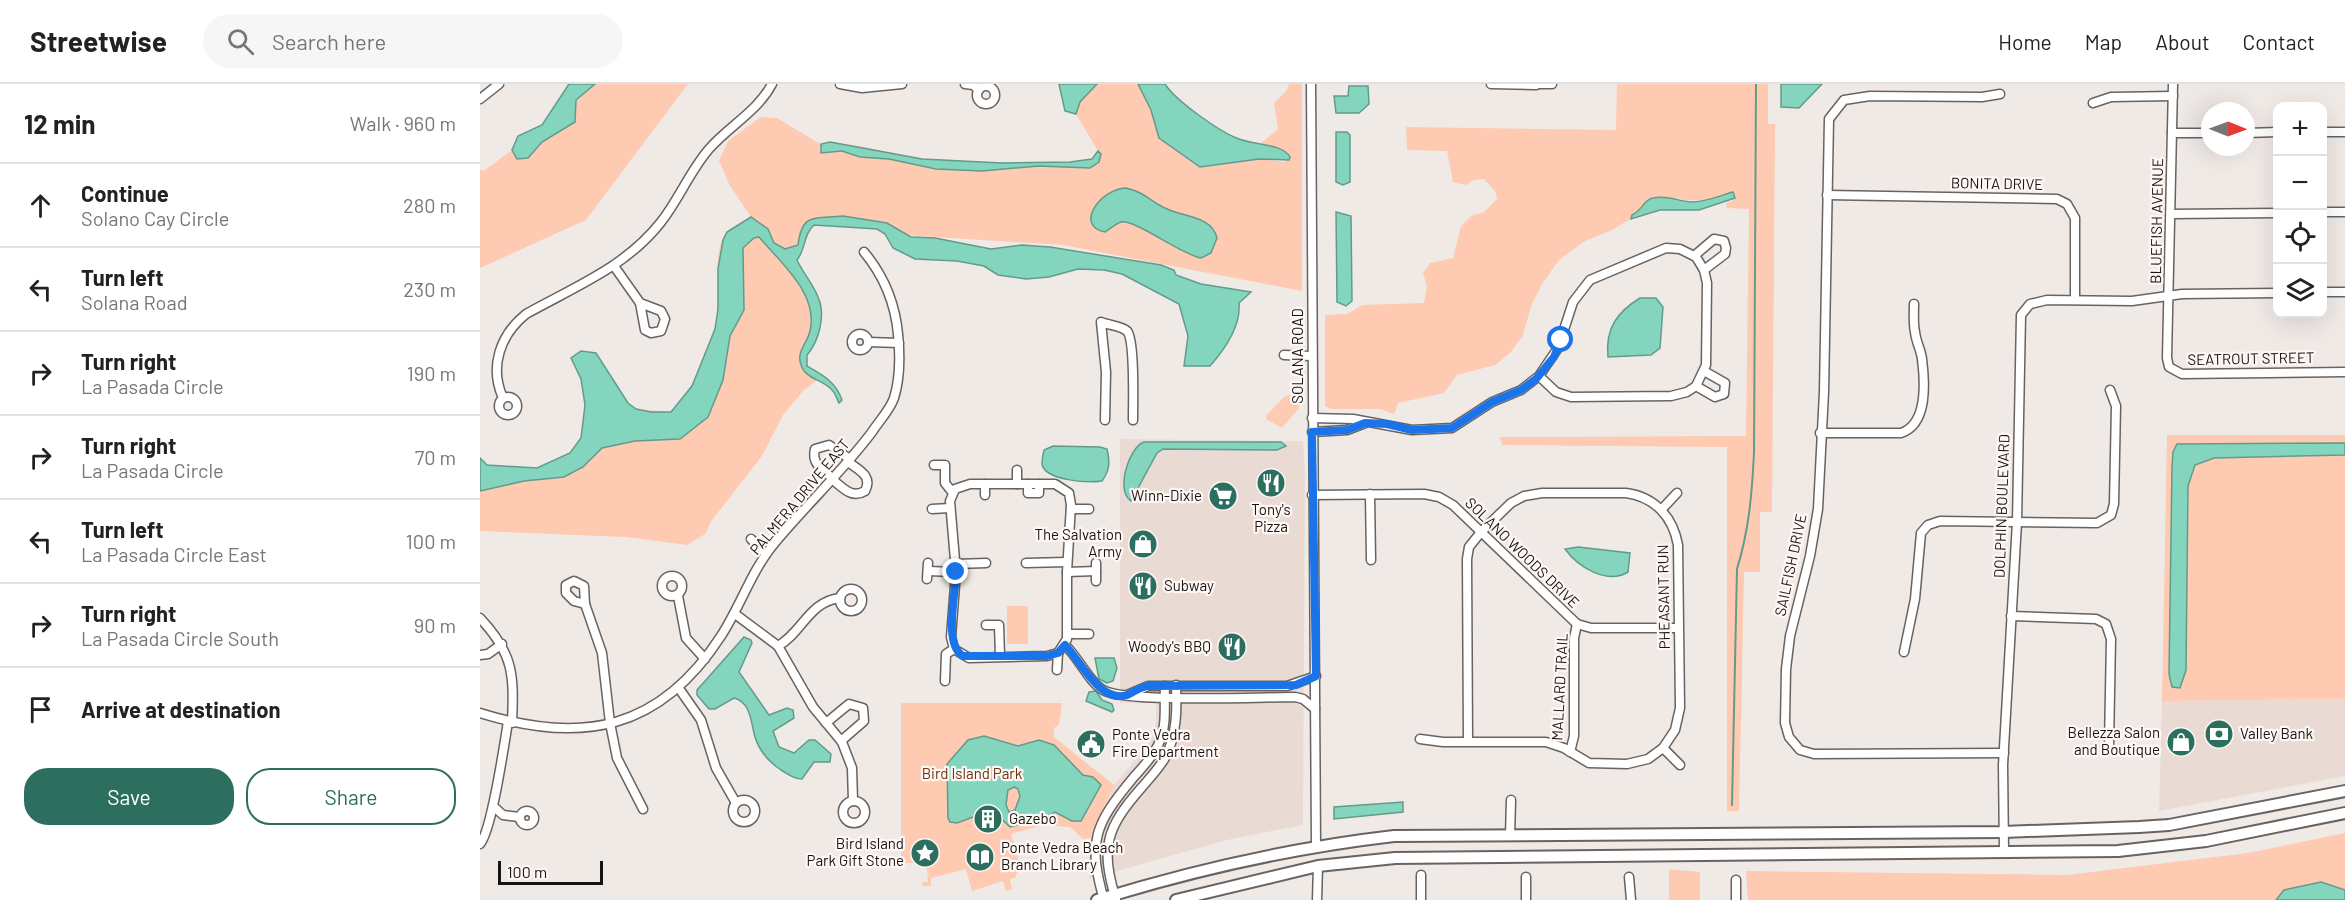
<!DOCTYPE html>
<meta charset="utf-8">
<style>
:root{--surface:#fff;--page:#f6f6f6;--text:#222;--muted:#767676;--line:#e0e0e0;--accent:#2d6f5f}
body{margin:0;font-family:Barlow,sans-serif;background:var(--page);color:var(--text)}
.controls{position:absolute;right:18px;top:18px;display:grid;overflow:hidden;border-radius:12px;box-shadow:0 6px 24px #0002}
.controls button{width:54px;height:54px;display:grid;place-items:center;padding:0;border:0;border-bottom:2px solid var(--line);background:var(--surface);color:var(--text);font:30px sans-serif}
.compass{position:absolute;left:1721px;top:18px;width:54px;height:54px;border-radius:50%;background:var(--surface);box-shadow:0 6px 24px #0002;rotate:91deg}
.scale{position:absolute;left:18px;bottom:15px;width:105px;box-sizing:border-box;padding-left:6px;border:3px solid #171514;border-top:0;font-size:16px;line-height:21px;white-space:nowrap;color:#171514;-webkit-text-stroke:4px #fef7f4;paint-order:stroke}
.stop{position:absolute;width:18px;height:18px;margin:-14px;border:4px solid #1a73e8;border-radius:50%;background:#fff}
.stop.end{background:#1a73e8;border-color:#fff;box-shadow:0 2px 6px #0008}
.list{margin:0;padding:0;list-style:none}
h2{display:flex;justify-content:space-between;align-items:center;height:78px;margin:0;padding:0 24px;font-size:26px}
h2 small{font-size:20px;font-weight:400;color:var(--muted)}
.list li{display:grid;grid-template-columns:39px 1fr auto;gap:18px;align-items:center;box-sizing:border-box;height:84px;padding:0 24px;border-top:2px solid var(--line)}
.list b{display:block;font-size:22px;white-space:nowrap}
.list p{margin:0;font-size:20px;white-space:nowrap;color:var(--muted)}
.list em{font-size:20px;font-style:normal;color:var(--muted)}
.actions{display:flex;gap:12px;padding:18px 24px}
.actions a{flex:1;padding:14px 0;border:2px solid var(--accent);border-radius:24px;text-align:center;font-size:21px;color:var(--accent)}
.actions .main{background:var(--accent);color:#fff}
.icon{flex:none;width:33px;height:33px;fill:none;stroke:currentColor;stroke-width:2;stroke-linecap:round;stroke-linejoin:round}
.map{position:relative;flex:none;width:1865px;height:816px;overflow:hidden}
header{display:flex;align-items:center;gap:36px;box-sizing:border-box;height:84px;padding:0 30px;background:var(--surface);border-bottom:2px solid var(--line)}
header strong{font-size:28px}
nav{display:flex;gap:33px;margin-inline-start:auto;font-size:21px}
.search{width:420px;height:54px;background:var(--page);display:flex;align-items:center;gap:15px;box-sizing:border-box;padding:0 21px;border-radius:33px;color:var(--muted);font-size:22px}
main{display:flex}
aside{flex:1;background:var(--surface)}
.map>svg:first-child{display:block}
.built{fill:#e9dbd4}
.green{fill:#fecab1}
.water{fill:#83d5be;stroke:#639b8b;stroke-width:1.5;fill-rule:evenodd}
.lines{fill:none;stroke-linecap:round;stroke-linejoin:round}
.stream{stroke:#639b8b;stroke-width:2}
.minor-casing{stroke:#686360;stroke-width:11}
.major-casing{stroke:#686360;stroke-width:14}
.minor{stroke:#fff;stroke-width:8}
.major{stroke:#fff;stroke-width:10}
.route{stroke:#1a73e8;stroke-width:8}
.labels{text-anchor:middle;stroke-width:4.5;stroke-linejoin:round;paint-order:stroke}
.street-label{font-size:15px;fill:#171514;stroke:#fef7f4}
.poi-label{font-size:15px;fill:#171514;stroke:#fef7f4;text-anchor:end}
.park-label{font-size:15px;fill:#6c3210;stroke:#fef7f4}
</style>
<header>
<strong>Streetwise</strong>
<div class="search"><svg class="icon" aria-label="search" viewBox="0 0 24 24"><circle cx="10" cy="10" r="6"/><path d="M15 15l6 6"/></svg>Search here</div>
<nav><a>Home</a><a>Map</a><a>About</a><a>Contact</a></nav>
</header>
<main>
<aside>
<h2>12 min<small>Walk · 960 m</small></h2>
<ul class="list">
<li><svg class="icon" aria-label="ahead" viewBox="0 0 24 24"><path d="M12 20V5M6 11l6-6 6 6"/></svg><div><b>Continue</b><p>Solano Cay Circle</p></div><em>280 m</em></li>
<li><svg class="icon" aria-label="left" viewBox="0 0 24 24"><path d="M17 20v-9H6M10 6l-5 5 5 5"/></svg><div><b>Turn left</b><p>Solana Road</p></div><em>230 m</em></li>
<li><svg class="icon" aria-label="right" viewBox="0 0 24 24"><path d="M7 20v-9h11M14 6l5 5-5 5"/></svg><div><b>Turn right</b><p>La Pasada Circle</p></div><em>190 m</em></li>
<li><svg class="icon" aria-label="right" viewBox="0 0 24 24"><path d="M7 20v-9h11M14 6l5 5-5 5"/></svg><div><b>Turn right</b><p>La Pasada Circle</p></div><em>70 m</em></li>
<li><svg class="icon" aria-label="left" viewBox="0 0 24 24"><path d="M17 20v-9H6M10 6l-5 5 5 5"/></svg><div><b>Turn left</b><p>La Pasada Circle East</p></div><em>100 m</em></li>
<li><svg class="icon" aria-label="right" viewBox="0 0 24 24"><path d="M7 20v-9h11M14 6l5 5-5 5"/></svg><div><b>Turn right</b><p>La Pasada Circle South</p></div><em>90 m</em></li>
<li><svg class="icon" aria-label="arrive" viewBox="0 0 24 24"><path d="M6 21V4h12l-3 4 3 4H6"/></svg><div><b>Arrive at destination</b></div></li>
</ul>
<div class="actions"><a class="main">Save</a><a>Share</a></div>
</aside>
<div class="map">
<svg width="1865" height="816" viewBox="0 0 1865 816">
<rect width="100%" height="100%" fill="#f0eae7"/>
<!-- built -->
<g class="built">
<path d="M640,355L823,357L825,386L823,741L747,756L609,795L610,754L634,701L670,658L676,638V619H640Z"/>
<path d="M1865,615V692L1679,727L1682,617Z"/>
</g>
<!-- green -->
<g class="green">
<path d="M115,0H208L106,136L0,184V86H5L32,66L37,74H48L62,58L95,38L96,15Z"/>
<path d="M578,0H658L671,26L679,54L720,83L779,75L805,78L807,68L780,60L798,45L794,19L807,6L809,0H822V207L583,161L405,150C387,138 356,139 334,141C324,151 326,165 317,176C323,189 333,200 338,213C346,231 339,257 327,271V282C343,290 356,298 362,316L359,319L352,306L337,296L324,306L303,331L282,372L232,436L225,450L207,461L146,453L0,447V374L7,381L57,384L90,369L101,354L105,321L101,295L91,274L101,267L116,269L147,319L156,325L191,328C213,304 227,275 235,243C241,219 230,164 248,147C253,142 264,137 271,133L250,102L239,77L248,57L281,33L297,34L340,60L350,58L385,63L442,75L522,79L590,78L612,75L618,67L596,30L585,27Z"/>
<path d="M1137,0H1288V40H1295L1292,428H1280V488H1264L1259,727H1247V363L1022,361L1020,353L1266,352L1269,125L1247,124L1246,119L1253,117L1247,110C1226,119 1208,117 1186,113L1132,146L1105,157L1079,176L1062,200L1052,220L1042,253L1030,269L1015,281L977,291L964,309L918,319L914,330L900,325H852L845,322V231L867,230L882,221L944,219L947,202L943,189L950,179L973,174L981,142L991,132L1004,128L1017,115L1015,107L1004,95L993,96L986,101L973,98L967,67L927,66L926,43L1136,46Z"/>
<path d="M810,311L819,320V324L802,344L786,335V332L805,312Z"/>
<path d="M1687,351H1865V359L1697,360L1700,604L1706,586L1708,402L1715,381L1734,374L1865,371V615L1682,617Z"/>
<rect x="527" y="522" width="21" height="38"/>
<path d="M421,619H582L579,641L574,644V653L634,701L610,754L603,755L590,743L575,742L574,738L531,750L540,781L535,794L530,795L532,805L526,807L523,797L492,807L486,785L451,794V802H442L443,798H448L447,784L435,779H421Z"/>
<path d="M1865,749V816H1268L1266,787L1587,791L1768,769Z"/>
<path d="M1189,785L1220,788V816H1189Z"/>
</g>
<!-- water -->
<g class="water">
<path d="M89,0H115L96,16L95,38L62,58L48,74L37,75L32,66L38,52L62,41Z"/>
<path d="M579,0H617L600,18L596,30L585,27Z"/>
<path d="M658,0H685C696,17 740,48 759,55C773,61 802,59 810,73L809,76L779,75L720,83L679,54L671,26Z"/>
<path d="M1301,0H1342L1319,24L1301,23Z"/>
<path d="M869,2H888L889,20L879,29H856L854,12H868Z"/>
<path d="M856,48H867L870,51V98L863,101L856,98Z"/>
<path d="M350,58L442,75L522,79L590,78L612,75L618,67L621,70L619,78L610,84L559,82L502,87L456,85L409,75L380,73L362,67L341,69V60Z"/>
<path d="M646,104C667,109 670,118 687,125C704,133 732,132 737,154L731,169L721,174C702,171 655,135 641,138C635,140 630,145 625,148C594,142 620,105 646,104Z"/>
<path d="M1253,108L1255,114L1219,126H1180L1151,135L1152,131C1163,126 1164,115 1173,114C1186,111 1198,117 1211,118C1226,118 1239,112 1253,108Z"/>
<path d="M856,128L871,132L872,217L866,222L857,218Z"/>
<path d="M363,132L407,139L431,153L455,154L511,165L542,161L570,163L681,181L694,186L696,191L721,200L771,208L759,219C761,242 745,265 730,282H704L708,252L699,220L642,190L624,186L598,185L569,193L546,195L518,191L504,182L477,177L435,175L413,164L405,150L397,145L334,141C323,151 326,165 317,176C323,189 333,200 338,213C346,231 339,257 327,271V282C343,291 356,298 362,316L359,319C357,315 355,309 352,306C343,295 326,296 321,281C316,268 327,260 330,247C339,210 300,178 279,153L274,154L263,164L264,226L250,252L243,296L228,333L200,355L155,357L122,364L103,383L84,393L44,397L0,407V374L7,381L57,384L90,369L101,354L105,321L101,295L91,274L101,267L116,269L148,319L156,325L171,328H191L212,302L235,245L238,225V185L243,156L247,148L271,133L288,145L294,159L305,165L318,161C322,128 335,135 363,132Z"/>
<path d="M1160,214H1176L1183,223L1180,264L1171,271L1128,273C1125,245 1137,228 1160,214Z"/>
<path d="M664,358H801L806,362L797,366L683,365L677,369L651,417C635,407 649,363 664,358Z"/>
<path d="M1865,359V371L1734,374L1715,381L1708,402L1706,586L1700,604L1692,603L1689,590L1692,383L1693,368L1697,360Z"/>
<path d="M573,362L620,363L627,365C630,378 630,386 622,397C609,399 565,397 562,380C562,376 563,370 564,366Z"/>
<path d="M1098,463L1150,469L1148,488C1127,501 1098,483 1085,465Z"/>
<path d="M264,553L271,556L272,559L259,588L289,631L307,624L313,626L314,634L293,647L299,663L314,669L329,656H335L351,670L350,678H334L322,695C313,695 308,690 301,686C289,678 279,666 275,653C271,639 271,618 254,614L235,625H229L217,611V606Z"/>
<path d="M615,574H634L637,584L633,597L627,599L619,595Z"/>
<path d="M616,607L622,616L632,620L634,626L632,628L606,617L609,608Z"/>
<path d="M504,652L538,662L559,656L574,661L603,691L613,693L621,701L601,737H592L575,728L563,735L530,743L512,726L477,739L470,738L468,734L467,680L488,656ZM534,703L538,705L540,712L535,726L529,728L526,721L528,706Z"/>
<path d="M923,718V728L854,735V723Z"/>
<path d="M1841,798L1865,806V816H1796L1804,806Z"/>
</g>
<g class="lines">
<!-- stream -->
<path class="stream" d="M1252,721L1257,485C1269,446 1272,410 1274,369L1276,0"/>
<!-- minor casing -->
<g class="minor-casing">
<g id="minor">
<path d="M360,0L382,4L422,0"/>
<path d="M485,0L493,1L499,6"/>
<path d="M831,0L836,761"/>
<path d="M1011,0L1056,1"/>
<path d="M1057,0H1072"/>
<path d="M1693,0L1687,274L1689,283L1702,290L1865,288"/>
<circle cx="506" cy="11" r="9"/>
<path d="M1520,10L1502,13L1390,12L1364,16L1349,35L1344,308L1338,425L1330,472L1310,552L1306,585L1305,639L1309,653L1320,666L1334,670L1524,669"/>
<path d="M0,15L19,0"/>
<path d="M1613,19L1631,13L1693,12"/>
<path d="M1842,48H1865"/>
<path d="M1692,49H1730"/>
<path d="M1766,49L1798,48"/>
<path d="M1347,111L1577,115L1587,120L1595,134V216"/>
<path d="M1842,128H1865"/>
<path d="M1691,130L1798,129"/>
<path d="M1214,172L1234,155L1244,157L1246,164L1245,170L1224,186"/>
<path d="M134,182L160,219L165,246L171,249L181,247L185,235L181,227L160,219"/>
<path d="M1842,208H1865"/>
<circle cx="380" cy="258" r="8"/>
<path d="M388,258L419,259"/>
<path d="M804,271L832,272"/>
<path d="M1216,302L1235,313L1244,310L1245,299L1224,287"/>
<circle cx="28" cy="322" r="9"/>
<path d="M23,314C9,283 20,251 46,230C94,203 146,183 181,138C199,115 210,87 229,65C249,42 278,27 292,0"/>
<path d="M832,334L873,335L932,346L972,344L1012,318L1041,306L1059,292L1078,264L1093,218L1110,196L1186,164L1200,165L1216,173L1224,186L1227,199L1226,281L1216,302L1207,308L1191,312L1091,313L1076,308L1059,292"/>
<path d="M625,336L626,288L621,238C628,241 642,242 647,247C655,256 653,321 653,336"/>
<path d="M832,348L867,346L885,339"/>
<path d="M1340,349H1421C1448,340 1445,299 1442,275C1441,266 1436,258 1435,248C1433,239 1434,229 1434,220"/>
<path d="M454,381H465V399L473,409"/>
<path d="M354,395C343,387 331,380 335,365L349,361L370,375"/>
<path d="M353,396C363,404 372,415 385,407C393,392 379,386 368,378"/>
<path d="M490,400H575L589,409L591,421L587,488V555L578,569L567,572L489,574L474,565L471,553L476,488L470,417L475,405Z"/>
<path d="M537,400V386"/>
<path d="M548,400V409H559V400"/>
<path d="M890,410L891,476"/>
<path d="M505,411V400"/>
<path d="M832,411L944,410L959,413L973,421L1097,540L1111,544H1198"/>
<path d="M452,425L470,424"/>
<path d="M591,425H609"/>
<path d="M1182,425L1197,409"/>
<path d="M271,455L286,470"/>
<path d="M546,479L587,478"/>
<path d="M476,480L506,479"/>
<path d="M448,487L476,488"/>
<path d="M587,488L616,487"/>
<circle cx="192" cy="502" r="10"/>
<path d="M447,495L448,479"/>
<path d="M94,497L104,502L105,520L94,517L86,509V501Z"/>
<path d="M616,497V479"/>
<circle cx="371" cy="516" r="11"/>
<path d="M198,512L206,554L225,575"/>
<path d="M105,520L122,569L130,639L137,674L163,725"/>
<path d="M255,530L298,562L333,623L362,658L372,684L373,717"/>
<path d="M1531,532L1616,535L1626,540L1631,555L1629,660"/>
<path d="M0,534C34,570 34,591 32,639"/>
<path d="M506,541H519L520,572"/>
<path d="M588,550H609"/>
<path d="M585,561C598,573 610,599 623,606C644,619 781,613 815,613L823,615L835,625"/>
<path d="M298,562C323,548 328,518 360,514"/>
<path d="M1424,568L1435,515L1441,449L1448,441L1460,437L1617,439L1631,431L1634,420L1636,322L1630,306"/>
<path d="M0,571L8,570L22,560"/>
<path d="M577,586L578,569"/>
<path d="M465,597L466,570L474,565"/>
<path d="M198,603L221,636L236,684L256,719"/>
<path d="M647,611L668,602H807L836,592"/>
<path d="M0,629C103,661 180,646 241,552C260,523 271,488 293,461C325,422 362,388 392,348C399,337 410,326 414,314C420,295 420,270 418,250C415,218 404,192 384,168"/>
<path d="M346,639L369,620L383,624L384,637L361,657"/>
<path d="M940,655L963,658H1066L1084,664L1109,679L1147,680L1168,675L1183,664L1195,646L1200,624L1198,461C1193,433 1175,413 1146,409H1062L1044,412L1031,419L1001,448L989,463L987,475L988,658"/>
<path d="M1183,664L1200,681"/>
<path d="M1090,668L1094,652V554L1097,540"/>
<circle cx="264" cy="727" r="11"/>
<circle cx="374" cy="728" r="11"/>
<path d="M13,722L23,731L39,733"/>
<circle cx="47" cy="734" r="7"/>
<path d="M1030,752L1031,716"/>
<path d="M0,760C12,746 24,661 28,638"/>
<path d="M1524,768L1523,681L1537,438L1541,231L1550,220L1567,216L1652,217L1702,210L1798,209"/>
<path d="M941,791V816"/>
<path d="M1046,793V816"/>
<path d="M1149,793L1151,816"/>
<path d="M1256,796V816"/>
<path d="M624,816C607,757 615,740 653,694C663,683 674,671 680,657C687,640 684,620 685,602"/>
<path d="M636,816C620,763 626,744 662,703C670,694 679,684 685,674C697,651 697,626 696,601"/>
<path d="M837,816L838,782"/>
</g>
</g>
<!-- major casing -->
<g class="major-casing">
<g id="major">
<path d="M617,816C717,785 810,764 914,752L1523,748L1659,743L1689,741L1865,707"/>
<path d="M696,816L838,782L915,774L1638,767L1726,757L1865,729"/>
</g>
</g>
<!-- minor -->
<use href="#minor" class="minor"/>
<!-- major -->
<use href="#major" class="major"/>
</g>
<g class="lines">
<!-- route -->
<path class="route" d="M476,488C476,510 463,560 483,572H567L578,569L585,561C600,576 620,620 647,611C654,608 659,603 668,602L816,601L836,592L832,348L867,346L885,339L907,340L932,346L972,344L1012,318L1041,306L1056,295L1074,273L1081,256"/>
</g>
<!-- icons -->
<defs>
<g id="restaurant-disc" transform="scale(1.5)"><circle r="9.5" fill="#2d6f5f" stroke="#fef7f4"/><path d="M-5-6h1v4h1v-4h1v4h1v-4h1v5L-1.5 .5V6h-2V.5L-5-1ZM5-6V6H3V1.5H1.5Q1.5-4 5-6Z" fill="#fff"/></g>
<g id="supermarket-disc" transform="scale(1.5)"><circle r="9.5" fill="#2d6f5f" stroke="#fef7f4"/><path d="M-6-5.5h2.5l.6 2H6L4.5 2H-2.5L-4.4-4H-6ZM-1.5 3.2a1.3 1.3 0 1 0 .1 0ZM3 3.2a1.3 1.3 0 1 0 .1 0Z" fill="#fff"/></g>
<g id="shop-disc" transform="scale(1.5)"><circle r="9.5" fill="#2d6f5f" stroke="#fef7f4"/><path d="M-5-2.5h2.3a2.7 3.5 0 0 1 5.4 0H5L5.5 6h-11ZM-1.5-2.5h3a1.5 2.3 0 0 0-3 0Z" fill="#fff"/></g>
<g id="bank-disc" transform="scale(1.5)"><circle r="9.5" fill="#2d6f5f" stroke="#fef7f4"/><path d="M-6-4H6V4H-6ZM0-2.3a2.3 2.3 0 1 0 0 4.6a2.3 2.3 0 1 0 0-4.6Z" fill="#fff"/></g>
<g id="civic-disc" transform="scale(1.5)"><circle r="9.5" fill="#2d6f5f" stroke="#fef7f4"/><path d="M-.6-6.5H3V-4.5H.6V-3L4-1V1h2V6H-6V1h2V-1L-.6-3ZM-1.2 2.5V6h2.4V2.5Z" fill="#fff"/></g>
<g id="building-disc" transform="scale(1.5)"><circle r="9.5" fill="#2d6f5f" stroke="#fef7f4"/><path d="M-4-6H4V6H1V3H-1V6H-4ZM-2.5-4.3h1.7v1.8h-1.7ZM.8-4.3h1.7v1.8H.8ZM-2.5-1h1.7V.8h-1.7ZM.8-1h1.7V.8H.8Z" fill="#fff"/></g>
<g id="sight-disc" transform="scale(1.5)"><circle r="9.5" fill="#2d6f5f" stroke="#fef7f4"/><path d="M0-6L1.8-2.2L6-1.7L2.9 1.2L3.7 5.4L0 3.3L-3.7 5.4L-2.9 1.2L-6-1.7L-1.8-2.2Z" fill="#fff"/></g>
<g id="library-disc" transform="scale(1.5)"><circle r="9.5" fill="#2d6f5f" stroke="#fef7f4"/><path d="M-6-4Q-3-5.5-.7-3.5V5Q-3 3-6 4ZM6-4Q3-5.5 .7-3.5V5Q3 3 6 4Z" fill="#fff"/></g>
</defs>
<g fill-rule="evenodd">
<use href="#restaurant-disc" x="791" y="399"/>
<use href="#supermarket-disc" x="743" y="412"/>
<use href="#shop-disc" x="663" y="460"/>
<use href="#restaurant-disc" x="663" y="502"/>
<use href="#restaurant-disc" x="752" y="563"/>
<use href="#bank-disc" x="1739" y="650"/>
<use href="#shop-disc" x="1701" y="658"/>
<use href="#civic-disc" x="611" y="660"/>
<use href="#building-disc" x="508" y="735"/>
<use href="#sight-disc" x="445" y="769"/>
<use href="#library-disc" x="500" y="773"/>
</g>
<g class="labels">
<!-- street labels -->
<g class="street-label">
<text transform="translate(1517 100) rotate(1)" y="5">BONITA DRIVE</text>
<text transform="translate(1677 137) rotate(-89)" y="5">BLUEFISH AVENUE</text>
<text transform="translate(818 272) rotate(-90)" y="5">SOLANA ROAD</text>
<text transform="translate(1771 275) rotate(-1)" y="5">SEATROUT STREET</text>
<text transform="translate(320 413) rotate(-50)" y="5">PALMERA DRIVE EAST</text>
<text transform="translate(1522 422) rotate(-88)" y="5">DOLPHIN BOULEVARD</text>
<text transform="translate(1042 469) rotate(44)" y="5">SOLANO WOODS DRIVE</text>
<text transform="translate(1311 481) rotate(-78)" y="5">SAILFISH DRIVE</text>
<text transform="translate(1184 513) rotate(-91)" y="5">PHEASANT RUN</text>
<text transform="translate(1080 603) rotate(-87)" y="5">MALLARD TRAIL</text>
</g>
<!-- poi labels -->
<g class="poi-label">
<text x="722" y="417">Winn-Dixie</text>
<text x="791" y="431" text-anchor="middle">Tony's<tspan x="791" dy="17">Pizza</tspan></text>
<text x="642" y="456">The Salvation<tspan x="642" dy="17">Army</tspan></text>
<text x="684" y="507" text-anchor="start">Subway</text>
<text x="731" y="568">Woody's BBQ</text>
<text x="1680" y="654">Bellezza Salon<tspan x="1680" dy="17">and Boutique</tspan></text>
<text x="1760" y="655" text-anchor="start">Valley Bank</text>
<text x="632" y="656" text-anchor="start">Ponte Vedra<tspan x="632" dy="17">Fire Department</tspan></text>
<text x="529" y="740" text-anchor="start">Gazebo</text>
<text x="424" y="765">Bird Island<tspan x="424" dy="17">Park Gift Stone</tspan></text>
<text x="521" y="769" text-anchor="start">Ponte Vedra Beach<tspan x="521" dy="17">Branch Library</tspan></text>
</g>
<!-- park labels -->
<g class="park-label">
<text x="492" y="695">Bird Island Park</text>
</g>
</g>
</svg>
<div class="controls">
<button>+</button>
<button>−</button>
<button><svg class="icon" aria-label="locate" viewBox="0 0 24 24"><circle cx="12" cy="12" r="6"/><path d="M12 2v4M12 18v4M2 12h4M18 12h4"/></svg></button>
<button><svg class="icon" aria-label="layers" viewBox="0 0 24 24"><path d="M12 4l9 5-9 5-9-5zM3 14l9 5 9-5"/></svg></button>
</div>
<svg class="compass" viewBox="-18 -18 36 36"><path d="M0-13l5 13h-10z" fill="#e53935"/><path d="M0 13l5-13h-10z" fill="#767676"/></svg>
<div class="scale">100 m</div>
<div class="stop" style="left:1081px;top:256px"></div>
<div class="stop end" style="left:476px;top:488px"></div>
</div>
</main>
